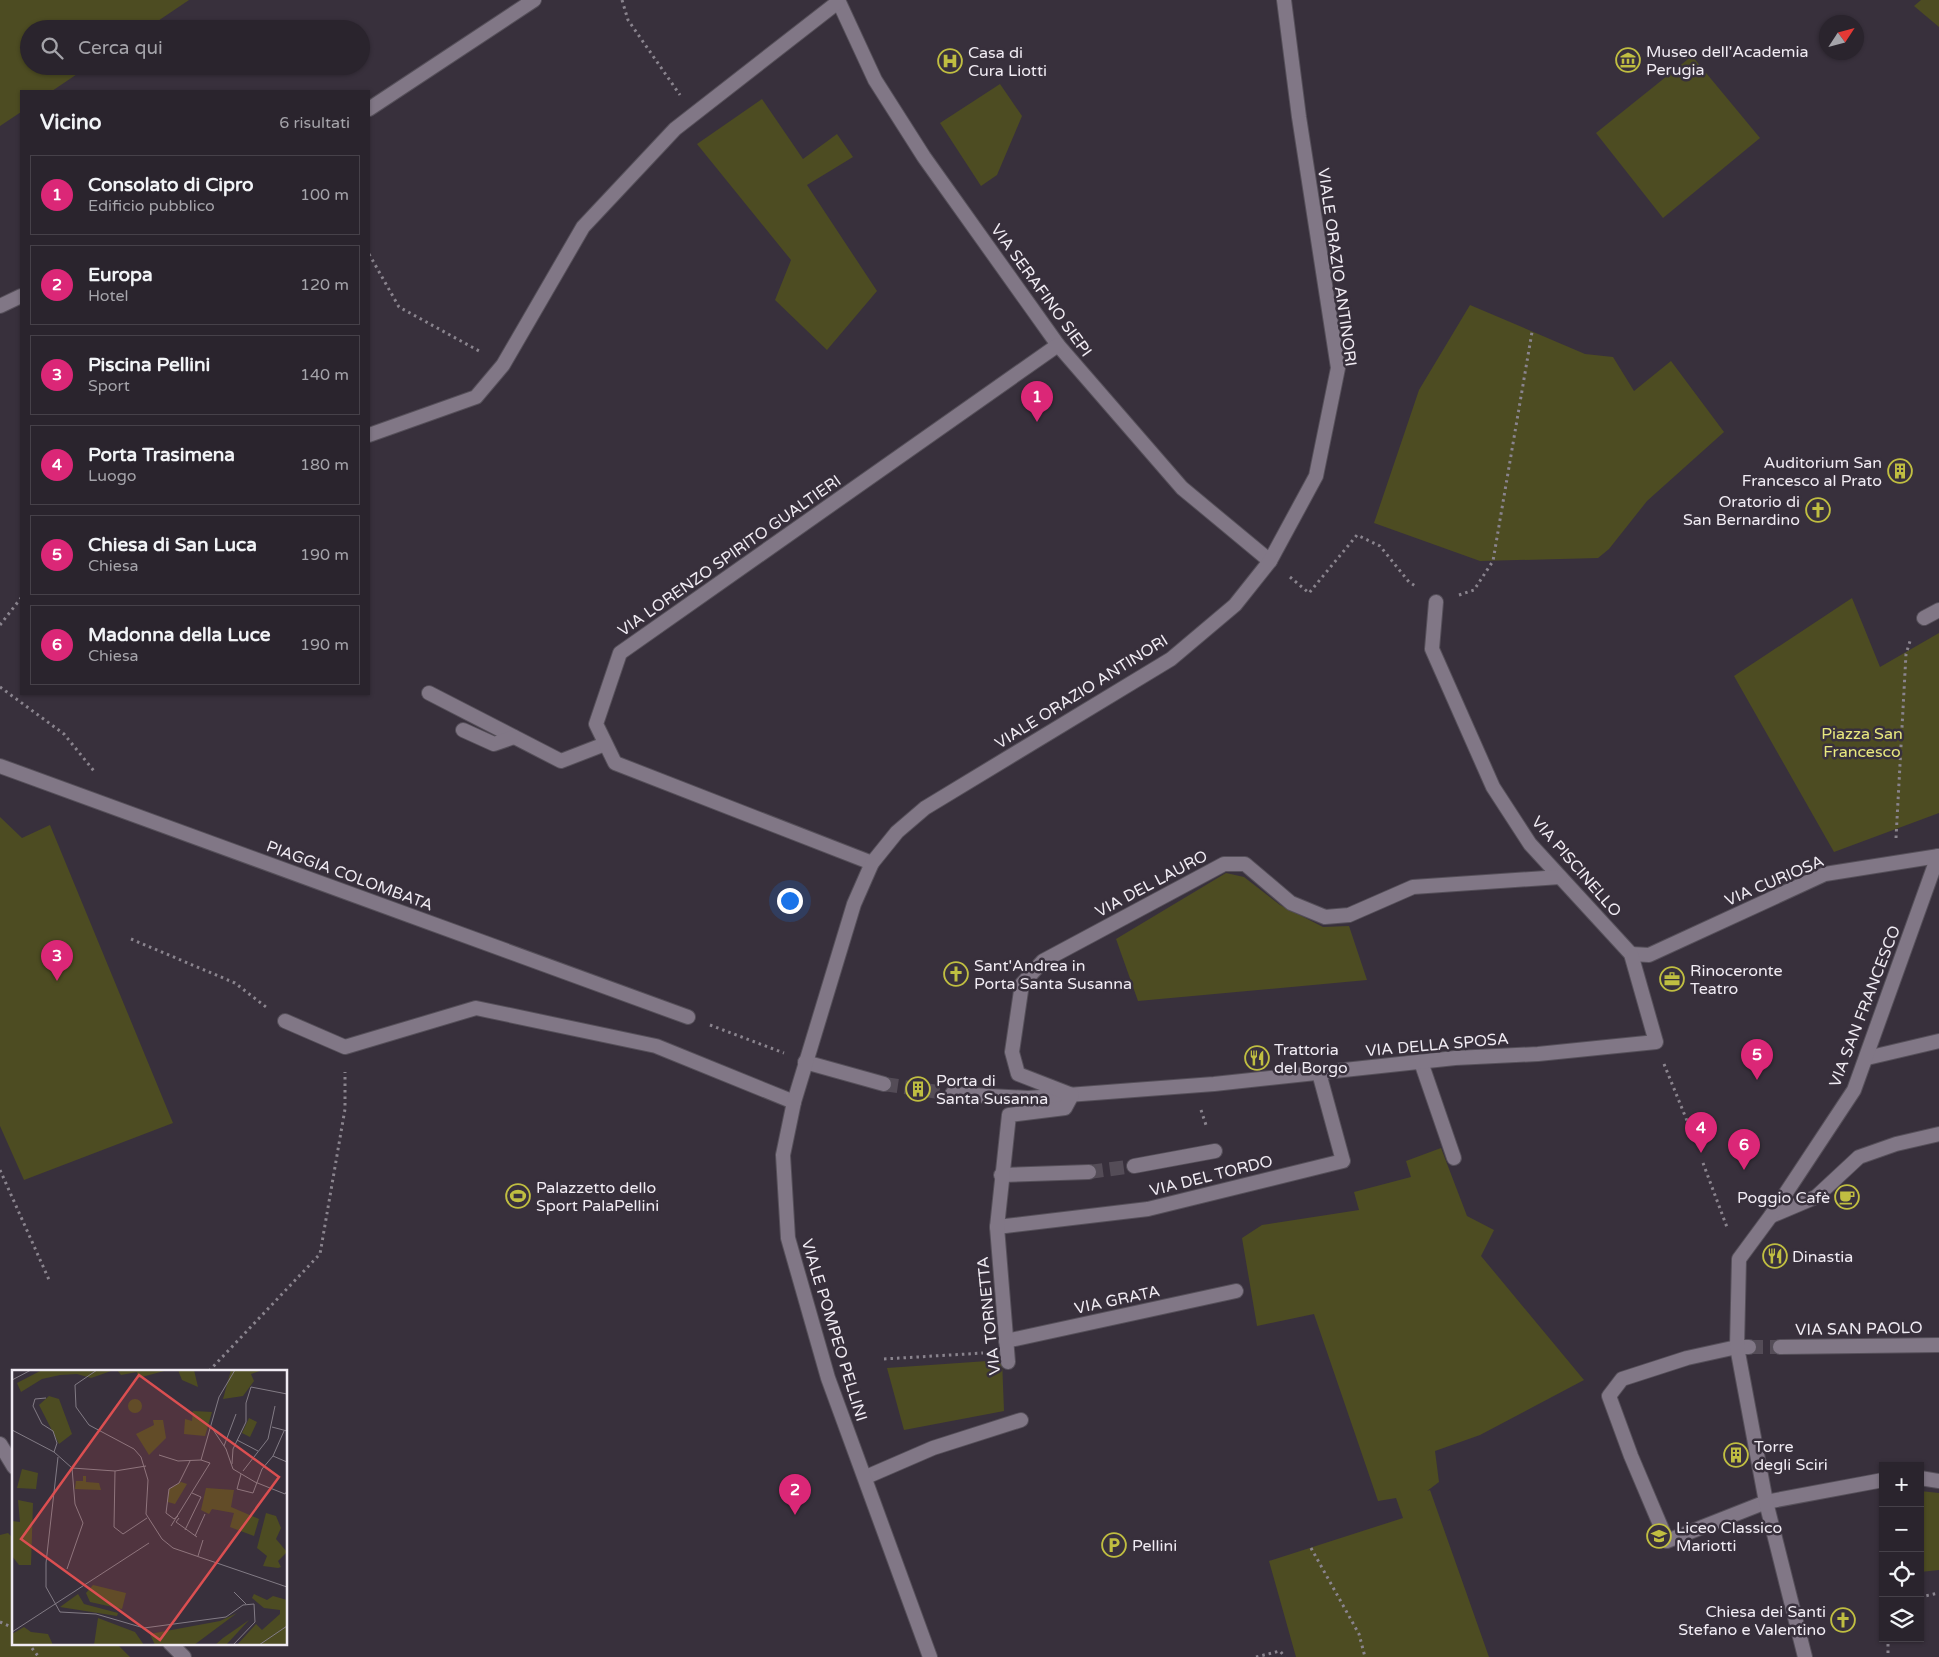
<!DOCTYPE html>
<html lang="it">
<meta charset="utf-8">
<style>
:root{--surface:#2a242d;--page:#322c35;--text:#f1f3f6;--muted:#a5a4aa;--line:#464149;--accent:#db2777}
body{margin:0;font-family:"Varela Round",sans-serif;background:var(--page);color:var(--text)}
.controls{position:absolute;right:15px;bottom:15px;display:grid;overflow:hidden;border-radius:0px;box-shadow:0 1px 4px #0004}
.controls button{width:45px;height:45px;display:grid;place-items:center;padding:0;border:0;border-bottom:1px solid var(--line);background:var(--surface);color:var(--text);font:25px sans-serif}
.compass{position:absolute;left:1819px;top:15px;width:45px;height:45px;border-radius:50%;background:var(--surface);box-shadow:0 1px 4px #0004;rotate:54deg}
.you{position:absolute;left:789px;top:900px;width:18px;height:18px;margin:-12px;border:4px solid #fff;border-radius:50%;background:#1a73e8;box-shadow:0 0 0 8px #1a73e833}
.badge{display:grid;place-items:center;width:32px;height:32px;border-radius:50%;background:var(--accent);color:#fff;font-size:16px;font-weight:700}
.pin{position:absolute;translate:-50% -41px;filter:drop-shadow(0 1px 2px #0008)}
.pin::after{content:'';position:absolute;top:26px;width:18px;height:15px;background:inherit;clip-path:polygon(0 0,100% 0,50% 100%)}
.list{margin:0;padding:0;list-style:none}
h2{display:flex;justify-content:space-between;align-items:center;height:65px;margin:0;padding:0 20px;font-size:21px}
h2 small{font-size:16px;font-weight:400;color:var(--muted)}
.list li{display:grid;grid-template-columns:32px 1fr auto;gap:15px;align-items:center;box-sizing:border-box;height:80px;margin:0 10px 10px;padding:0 10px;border:1px solid var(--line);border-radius:0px}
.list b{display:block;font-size:19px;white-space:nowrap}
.list p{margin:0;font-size:16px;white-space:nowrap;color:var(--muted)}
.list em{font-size:16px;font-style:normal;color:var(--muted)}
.icon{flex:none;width:28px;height:28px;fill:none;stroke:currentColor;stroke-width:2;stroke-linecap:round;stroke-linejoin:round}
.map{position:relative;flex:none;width:1939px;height:1657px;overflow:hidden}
.search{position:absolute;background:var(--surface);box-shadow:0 1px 4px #0004;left:20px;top:20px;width:350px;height:55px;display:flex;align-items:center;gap:12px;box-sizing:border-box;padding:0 18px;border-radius:28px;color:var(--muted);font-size:19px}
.panel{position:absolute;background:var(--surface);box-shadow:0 1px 4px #0004;left:20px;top:90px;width:350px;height:605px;border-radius:0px}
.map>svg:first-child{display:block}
.green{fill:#4d4c22}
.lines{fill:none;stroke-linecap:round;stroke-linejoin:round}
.minor-tunnel{stroke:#544c57;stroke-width:14;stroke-dasharray:14 7;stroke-linecap:butt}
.service-casing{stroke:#554f59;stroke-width:16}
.pedestrian-casing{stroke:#554f59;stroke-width:16}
.minor-casing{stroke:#554f59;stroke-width:16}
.tertiary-casing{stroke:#554f59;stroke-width:16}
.path{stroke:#8a848e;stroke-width:3;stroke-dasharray:2.5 4;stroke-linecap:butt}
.service{stroke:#817786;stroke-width:14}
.pedestrian{stroke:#817786;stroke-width:14}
.minor{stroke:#817786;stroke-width:14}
.tertiary{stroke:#817786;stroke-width:14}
.labels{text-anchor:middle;stroke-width:5;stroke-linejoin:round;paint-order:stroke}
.poi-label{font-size:16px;fill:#f0ebf3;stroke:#38303c;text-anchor:start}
.street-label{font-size:16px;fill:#f0ebf3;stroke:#38303c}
.park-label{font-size:16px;fill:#e8e87e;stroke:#38303c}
.inset-road{fill:none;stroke:#827b85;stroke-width:1}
.view{fill:#db4f51;fill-opacity:0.15;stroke:#db4f51;stroke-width:2.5}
.inset-edge{fill:none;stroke:#f0ebf3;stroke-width:2.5}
</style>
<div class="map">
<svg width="1939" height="1657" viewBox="0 0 1939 1657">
<rect width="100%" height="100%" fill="#38303c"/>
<!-- green -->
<g class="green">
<path d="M0,0H189L146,29H29V66H89L52,91H21V112L0,126Z"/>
<path d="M1921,0H1939V27L1914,6Z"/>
<path d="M1692,56L1760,138L1663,218L1596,133Z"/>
<path d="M1000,84L1022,116L997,175L981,186L940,123Z"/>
<path d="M762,99L803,159L837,134L853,157L807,185L877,291L827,350L775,300L791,260L697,144Z"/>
<path d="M1470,305L1585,354L1613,357L1634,391L1671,361L1724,432L1647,501L1609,549L1598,558L1480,561L1374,523L1419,390Z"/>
<path d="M1852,598L1880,667L1939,633V813L1834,852L1734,676Z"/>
<path d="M0,817L22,838L50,825L173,1123L24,1180L0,1126Z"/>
<path d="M1226,873L1244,877L1280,905L1323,927L1349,926L1367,980L1138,1001L1116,939Z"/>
<path d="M1441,1148L1467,1216L1494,1230L1481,1256L1584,1380L1480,1435L1435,1451L1439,1482L1427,1491L1430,1490L1489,1657H1296L1269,1561L1403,1518L1396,1498L1378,1501L1314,1314L1257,1326L1242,1238L1262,1225L1359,1210L1354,1192L1411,1177L1406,1161Z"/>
<path d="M1002,1360L1004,1411L904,1430L887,1368Z"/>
<path d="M1920,1491L1939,1493V1570L1920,1572Z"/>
<path d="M8,1533L14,1539V1643H116L130,1657H0V1535Z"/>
</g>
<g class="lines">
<!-- minor-tunnel -->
<g class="minor-tunnel">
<path d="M884,1084L952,1094"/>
<path d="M1089,1172L1134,1166"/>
<path d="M1749,1347H1780"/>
</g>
<!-- service casing -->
<g class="service-casing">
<g id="service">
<path d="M1924,618L1939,610"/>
<path d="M429,693L561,761L605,744"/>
<path d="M463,730L494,744L514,737"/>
<path d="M285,1021L345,1047L476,1008L656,1046L794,1102"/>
</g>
</g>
<!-- pedestrian casing -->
<g class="pedestrian-casing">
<path id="pedestrian" d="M1421,1062L1454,1158"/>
</g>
<!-- minor casing -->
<g class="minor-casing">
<g id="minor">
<path d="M838,0L875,80L924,157L1058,345L1182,488L1270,561"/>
<path d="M369,109L534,0"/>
<path d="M0,306L21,296"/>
<path d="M369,435L476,397L503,365L583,227L675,129L838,2"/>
<path d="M0,766L688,1017"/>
<path d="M872,863L615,763L596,724L620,653L1058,345"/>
<path d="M1631,954L1649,955L1825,874L1939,856"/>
<path d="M1867,1058L1939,1041"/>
<path d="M805,1062L884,1084"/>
<path d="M952,1094L1028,1098L1214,1084L1455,1058L1538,1054L1656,1042L1631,954L1530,844L1493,787L1432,649L1436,602"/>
<path d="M1134,1166L1215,1151"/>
<path d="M1001,1175L1089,1172"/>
<path d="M1771,1216L1816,1197L1859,1157L1896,1144L1939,1134"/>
<path d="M997,1227L1148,1209L1343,1161L1319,1073"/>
<path d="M1006,1341L1236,1291"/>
<path d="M1749,1347H1737L1687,1358L1622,1379L1609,1396L1631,1456L1667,1541L1766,1502L1883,1480"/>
<path d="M1780,1347L1939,1345"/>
<path d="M1008,1362L997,1227L1009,1115L1065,1108L1072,1095L1018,1074L1012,1052L1022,984L1043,961L1224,864H1245L1291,903L1325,917L1349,915L1413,887L1560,877"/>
<path d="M0,1444L14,1467"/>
<path d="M866,1477L933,1448L1021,1420"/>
<path d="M1920,1478L1939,1481"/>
<path d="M170,1643L184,1657"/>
<path d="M1805,1657L1766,1502L1737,1347L1739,1259L1770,1217L1854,1090L1938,856"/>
</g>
</g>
<!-- tertiary casing -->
<g class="tertiary-casing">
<path id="tertiary" d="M930,1657L828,1378L788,1238L783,1155L794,1102L854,904L872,863L897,832L925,808L1171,659L1235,605L1270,561L1316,476L1338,368L1299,117L1284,0"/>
</g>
<!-- path -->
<g class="path">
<path d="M622,0L628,20L680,95"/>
<path d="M369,254L399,307L481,352"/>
<path d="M1290,577L1309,593L1357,535L1380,546L1409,582L1417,587"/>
<path d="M1459,595L1474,590L1493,561L1532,332"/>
<path d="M0,625L21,598"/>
<path d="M0,687L64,734L94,771"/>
<path d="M1896,838L1906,654L1911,638"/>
<path d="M131,939L235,983L266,1007"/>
<path d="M710,1025L784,1053"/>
<path d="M1664,1064L1694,1138"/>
<path d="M1201,1110L1207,1128"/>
<path d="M1703,1163L1728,1230"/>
<path d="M0,1170L50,1282"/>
<path d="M884,1359L983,1353"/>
<path d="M209,1371L320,1254L345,1109V1072"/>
<path d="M1311,1548L1359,1634L1365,1657"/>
<path d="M1920,1597L1939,1593"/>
<path d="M0,1622L14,1628"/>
<path d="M28,1643L38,1656"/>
<path d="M1888,1644V1657"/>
<path d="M1256,1657L1280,1651L1285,1657"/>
</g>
<!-- service -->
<use href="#service" class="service"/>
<!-- pedestrian -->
<use href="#pedestrian" class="pedestrian"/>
<!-- minor -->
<use href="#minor" class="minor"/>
<!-- tertiary -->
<use href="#tertiary" class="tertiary"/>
</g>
<!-- icons -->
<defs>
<g id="museum-ring" transform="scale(1.25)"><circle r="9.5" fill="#38303c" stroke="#c0be41" stroke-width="1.5"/><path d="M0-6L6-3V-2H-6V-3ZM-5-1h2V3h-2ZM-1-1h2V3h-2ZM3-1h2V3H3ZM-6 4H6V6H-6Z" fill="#c0be41"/></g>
<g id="hospital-ring" transform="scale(1.25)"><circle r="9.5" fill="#38303c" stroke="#c0be41" stroke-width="1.5"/><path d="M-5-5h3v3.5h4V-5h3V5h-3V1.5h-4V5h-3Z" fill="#c0be41"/></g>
<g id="building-ring" transform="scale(1.25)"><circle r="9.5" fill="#38303c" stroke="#c0be41" stroke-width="1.5"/><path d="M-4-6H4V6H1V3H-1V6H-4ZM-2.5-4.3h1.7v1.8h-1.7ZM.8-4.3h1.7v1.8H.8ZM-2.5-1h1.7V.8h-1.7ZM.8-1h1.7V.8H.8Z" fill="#c0be41"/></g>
<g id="church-ring" transform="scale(1.25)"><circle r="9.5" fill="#38303c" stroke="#c0be41" stroke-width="1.5"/><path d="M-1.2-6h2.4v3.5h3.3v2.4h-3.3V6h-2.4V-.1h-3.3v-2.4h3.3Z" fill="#c0be41"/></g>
<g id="office-ring" transform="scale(1.25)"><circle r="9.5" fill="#38303c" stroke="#c0be41" stroke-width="1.5"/><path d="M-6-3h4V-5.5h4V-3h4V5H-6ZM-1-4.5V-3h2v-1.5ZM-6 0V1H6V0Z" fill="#c0be41"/></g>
<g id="restaurant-ring" transform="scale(1.25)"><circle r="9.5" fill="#38303c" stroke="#c0be41" stroke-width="1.5"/><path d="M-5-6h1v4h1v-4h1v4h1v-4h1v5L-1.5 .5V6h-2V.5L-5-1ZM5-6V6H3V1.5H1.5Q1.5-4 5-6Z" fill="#c0be41"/></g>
<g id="stadium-ring" transform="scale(1.25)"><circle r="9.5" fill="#38303c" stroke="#c0be41" stroke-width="1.5"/><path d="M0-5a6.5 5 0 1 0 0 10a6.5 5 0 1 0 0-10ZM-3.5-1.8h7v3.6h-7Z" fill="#c0be41"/></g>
<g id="cafe-ring" transform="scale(1.25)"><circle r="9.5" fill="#38303c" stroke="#c0be41" stroke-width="1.5"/><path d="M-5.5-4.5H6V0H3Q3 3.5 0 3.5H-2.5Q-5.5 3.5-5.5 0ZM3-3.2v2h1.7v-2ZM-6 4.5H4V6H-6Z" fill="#c0be41"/></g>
<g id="school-ring" transform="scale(1.25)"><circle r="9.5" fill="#38303c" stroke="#c0be41" stroke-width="1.5"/><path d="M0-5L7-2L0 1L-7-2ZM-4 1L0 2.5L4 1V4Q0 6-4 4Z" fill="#c0be41"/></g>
<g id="parking-ring" transform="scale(1.25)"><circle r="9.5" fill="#38303c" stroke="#c0be41" stroke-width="1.5"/><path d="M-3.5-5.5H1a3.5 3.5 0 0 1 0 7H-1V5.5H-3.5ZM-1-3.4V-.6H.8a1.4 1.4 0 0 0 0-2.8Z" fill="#c0be41"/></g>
</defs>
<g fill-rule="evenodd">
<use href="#museum-ring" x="1628" y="60"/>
<use href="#hospital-ring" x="950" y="61"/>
<use href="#building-ring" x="1900" y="471"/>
<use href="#church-ring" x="1818" y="510"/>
<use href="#church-ring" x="956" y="974"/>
<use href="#office-ring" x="1672" y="979"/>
<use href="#restaurant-ring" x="1257" y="1058"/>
<use href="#building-ring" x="918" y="1089"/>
<use href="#stadium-ring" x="518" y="1196"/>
<use href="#cafe-ring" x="1847" y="1197"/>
<use href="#restaurant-ring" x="1775" y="1256"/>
<use href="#building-ring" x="1736" y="1455"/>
<use href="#school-ring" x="1659" y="1536"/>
<use href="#parking-ring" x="1114" y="1545"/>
<use href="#church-ring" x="1843" y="1620"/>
</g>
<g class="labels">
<!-- poi labels -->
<g class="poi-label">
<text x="1646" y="57">Museo dell'Academia<tspan x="1646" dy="18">Perugia</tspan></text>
<text x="968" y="58">Casa di<tspan x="968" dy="18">Cura Liotti</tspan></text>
<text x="1882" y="468" text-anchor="end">Auditorium San<tspan x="1882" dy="18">Francesco al Prato</tspan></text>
<text x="1800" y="507" text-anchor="end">Oratorio di<tspan x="1800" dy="18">San Bernardino</tspan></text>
<text x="974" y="971">Sant'Andrea in<tspan x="974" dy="18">Porta Santa Susanna</tspan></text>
<text x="1690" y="976">Rinoceronte<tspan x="1690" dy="18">Teatro</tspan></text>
<text x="1274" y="1055">Trattoria<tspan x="1274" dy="18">del Borgo</tspan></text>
<text x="936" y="1086">Porta di<tspan x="936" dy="18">Santa Susanna</tspan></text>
<text x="536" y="1193">Palazzetto dello<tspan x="536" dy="18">Sport PalaPellini</tspan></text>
<text x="1830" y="1203" text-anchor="end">Poggio Cafè</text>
<text x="1792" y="1262">Dinastia</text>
<text x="1754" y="1452">Torre<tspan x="1754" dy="18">degli Sciri</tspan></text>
<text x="1676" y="1533">Liceo Classico<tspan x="1676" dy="18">Mariotti</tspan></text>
<text x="1132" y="1551">Pellini</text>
<text x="1826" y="1617" text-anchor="end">Chiesa dei Santi<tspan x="1826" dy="18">Stefano e Valentino</tspan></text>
</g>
<!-- street labels -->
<g class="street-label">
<text transform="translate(1338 267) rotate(82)" y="6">VIALE ORAZIO ANTINORI</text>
<text transform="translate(1042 290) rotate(54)" y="6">VIA SERAFINO SIEPI</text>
<text transform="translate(729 555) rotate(-35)" y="6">VIA LORENZO SPIRITO GUALTIERI</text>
<text transform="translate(1081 691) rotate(-32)" y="6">VIALE ORAZIO ANTINORI</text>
<text transform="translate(1577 866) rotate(49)" y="6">VIA PISCINELLO</text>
<text transform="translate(350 875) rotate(20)" y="6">PIAGGIA COLOMBATA</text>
<text transform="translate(1774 880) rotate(-23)" y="6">VIA CURIOSA</text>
<text transform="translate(1151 883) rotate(-28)" y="6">VIA DEL LAURO</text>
<text transform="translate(1864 1006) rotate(-69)" y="6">VIA SAN FRANCESCO</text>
<text transform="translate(1437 1044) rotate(-5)" y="6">VIA DELLA SPOSA</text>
<text transform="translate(1211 1175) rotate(-14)" y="6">VIA DEL TORDO</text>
<text transform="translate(1117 1299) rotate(-12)" y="6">VIA GRATA</text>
<text transform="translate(988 1316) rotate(-96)" y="6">VIA TORNETTA</text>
<text transform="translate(1859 1328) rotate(-1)" y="6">VIA SAN PAOLO</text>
<text transform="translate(835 1330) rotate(73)" y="6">VIALE POMPEO PELLINI</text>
</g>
<!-- park labels -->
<g class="park-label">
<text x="1862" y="739">Piazza San<tspan x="1862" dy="18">Francesco</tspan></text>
</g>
</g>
<!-- overview -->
<g transform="translate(12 1370)">
<rect width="275" height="275" fill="#38303c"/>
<path d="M30,0H102L79,8L65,4L48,5L30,9L9,22L5,13ZM105,0H156L126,8L125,2L109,5ZM166,0H182L186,17L170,10ZM219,0H250L239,4L242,11L231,26L211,29ZM37,26L47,29L60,64L47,74L27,35ZM116 36a7 7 0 1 1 14 0a7 7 0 1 1-14 0ZM181,41L200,42L193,66L172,64L173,49L180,51ZM237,48L245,52L238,67L230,63ZM141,50H151L154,68L137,85L124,64L142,55ZM10,99L26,103L24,119L5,118ZM71,106H74V112L87,113L89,120L63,119L64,111H71ZM169,112L175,114L163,134L156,132L157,119ZM194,118L222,120L219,137L247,149L242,166L218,157L222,143L200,139L197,144L189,140ZM6,130L21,133L19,195H7L0,186V151L8,152ZM254,143L264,146L269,158L264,169L275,182L266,191L269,197L266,198L251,196L255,186L245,178ZM81,215L114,223L110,239L78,232L74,223ZM66,224L72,234L106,243L105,246L48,237ZM242,224L255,230L261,226L275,230V275H225L244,254L250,260L268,244V240L252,238L240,228ZM225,243L182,275H143L138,264L208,251ZM86,248L123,262L132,275H82ZM237,250L214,275H203L211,268ZM12,257L19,262L36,264L41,275H0V264Z" fill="#4d4c22"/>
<path class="inset-road" d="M85,0L63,15L64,37L77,55L122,79L129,87L136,110L134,144L150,169L161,178L275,217M0,10L19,0M34,28L23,29L21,36L30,54L41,61L45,73L42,82M260,57L275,61M200,58L214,79L221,99L243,112L273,124L275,121M0,60L42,82L60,98L103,101L134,96M225,70L246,81M212,76L224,44M147,85L166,91L189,90L198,93L159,156M261,86L275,92M46,87L34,193V217L48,242L84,244L132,258L214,247L231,235L242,234L243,252L221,275M189,90L207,27L223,0M220,94L221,79L234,52V33L239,17L275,24M103,101L102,157L111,164L135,148M231,101L256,69L263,36M229,104L225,119L241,123L250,99L261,86L272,61M166,146L162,149L154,143L157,119L167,113L178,91M167,148L164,152L185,167M173,160L189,127L180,123M183,166L193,144M186,186L191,170M55,199L71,153L63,134L60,98M222,222L234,234M0,262L137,173M247,275L275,256"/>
<path class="view" d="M127,5L267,107L148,270L9,169Z"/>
<rect width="275" height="275" class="inset-edge"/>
</g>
</svg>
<div class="controls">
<button>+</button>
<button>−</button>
<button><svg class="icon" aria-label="locate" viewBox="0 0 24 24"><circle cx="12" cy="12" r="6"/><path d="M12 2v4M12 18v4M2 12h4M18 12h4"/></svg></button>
<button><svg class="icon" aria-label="layers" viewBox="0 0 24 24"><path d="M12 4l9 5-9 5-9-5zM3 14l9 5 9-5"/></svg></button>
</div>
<svg class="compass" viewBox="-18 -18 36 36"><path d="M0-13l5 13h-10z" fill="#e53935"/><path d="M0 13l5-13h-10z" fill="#a5a4aa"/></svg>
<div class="you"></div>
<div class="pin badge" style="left:1037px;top:422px">1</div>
<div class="pin badge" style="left:795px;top:1515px">2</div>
<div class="pin badge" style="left:57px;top:981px">3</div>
<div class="pin badge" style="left:1701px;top:1153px">4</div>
<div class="pin badge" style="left:1757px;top:1080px">5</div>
<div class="pin badge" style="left:1744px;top:1170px">6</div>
<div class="search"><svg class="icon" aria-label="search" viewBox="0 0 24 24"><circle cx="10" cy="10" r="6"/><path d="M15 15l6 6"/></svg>Cerca qui</div>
<section class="panel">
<h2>Vicino<small>6 risultati</small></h2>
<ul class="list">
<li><span class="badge">1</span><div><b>Consolato di Cipro</b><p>Edificio pubblico</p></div><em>100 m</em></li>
<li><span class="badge">2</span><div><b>Europa</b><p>Hotel</p></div><em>120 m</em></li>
<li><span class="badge">3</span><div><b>Piscina Pellini</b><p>Sport</p></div><em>140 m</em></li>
<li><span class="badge">4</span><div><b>Porta Trasimena</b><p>Luogo</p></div><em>180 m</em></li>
<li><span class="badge">5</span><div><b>Chiesa di San Luca</b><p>Chiesa</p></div><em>190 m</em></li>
<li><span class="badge">6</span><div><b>Madonna della Luce</b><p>Chiesa</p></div><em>190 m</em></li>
</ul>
</section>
</div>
